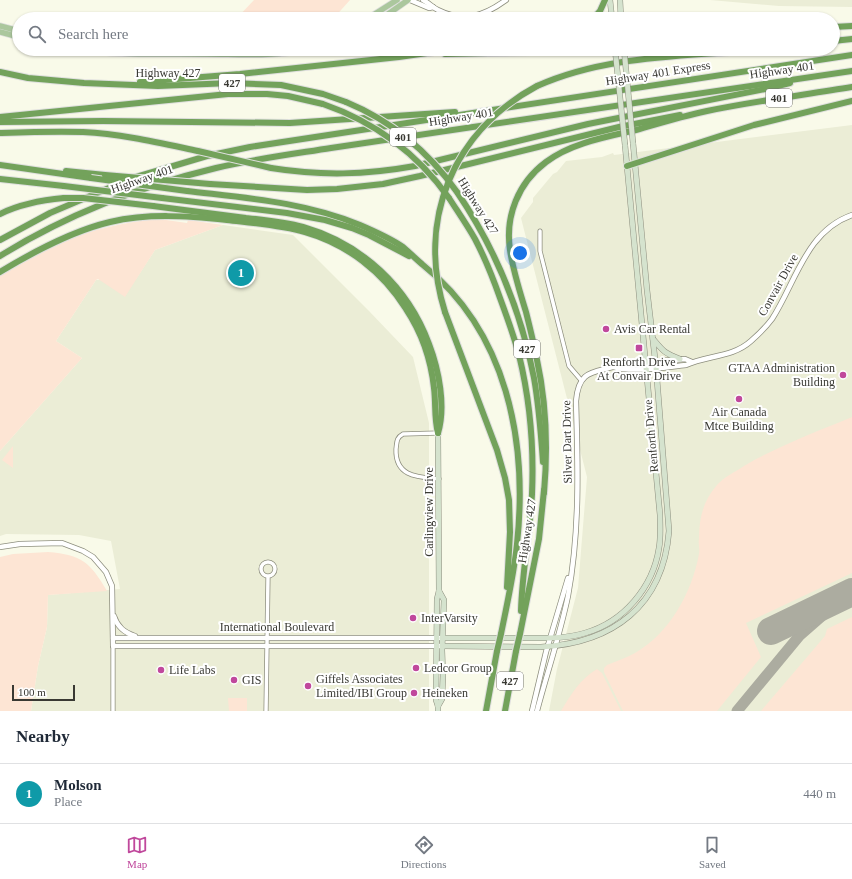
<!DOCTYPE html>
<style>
:root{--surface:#fff;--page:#f6f6f7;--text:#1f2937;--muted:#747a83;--line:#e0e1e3;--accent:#c0489c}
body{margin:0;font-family:"Times New Roman",serif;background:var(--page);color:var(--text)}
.scale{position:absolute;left:12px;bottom:10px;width:63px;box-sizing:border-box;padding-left:4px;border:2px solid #393933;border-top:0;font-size:11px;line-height:14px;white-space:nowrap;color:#393933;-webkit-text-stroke:3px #fff;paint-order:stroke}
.you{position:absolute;left:520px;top:253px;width:14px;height:14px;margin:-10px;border:3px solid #fff;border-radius:50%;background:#1a73e8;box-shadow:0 0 0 6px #1a73e833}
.badge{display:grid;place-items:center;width:26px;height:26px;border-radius:50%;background:var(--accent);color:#fff;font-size:13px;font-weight:700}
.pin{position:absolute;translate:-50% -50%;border:2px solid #fff;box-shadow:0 1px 4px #0006}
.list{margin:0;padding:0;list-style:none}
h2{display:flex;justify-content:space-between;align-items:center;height:52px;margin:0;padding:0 16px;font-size:17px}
h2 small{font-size:13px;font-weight:400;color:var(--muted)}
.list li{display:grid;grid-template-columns:26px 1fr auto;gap:12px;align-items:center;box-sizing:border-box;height:60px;padding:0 16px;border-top:1px solid var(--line)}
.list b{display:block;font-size:15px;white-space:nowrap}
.list p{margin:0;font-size:13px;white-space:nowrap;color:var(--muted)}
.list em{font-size:13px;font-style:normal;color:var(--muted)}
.icon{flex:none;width:22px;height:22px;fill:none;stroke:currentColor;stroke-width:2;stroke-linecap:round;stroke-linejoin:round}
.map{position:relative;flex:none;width:852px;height:711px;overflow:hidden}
.search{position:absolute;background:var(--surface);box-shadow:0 1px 3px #0004;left:12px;right:12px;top:12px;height:44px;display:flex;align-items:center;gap:10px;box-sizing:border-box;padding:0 14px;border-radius:22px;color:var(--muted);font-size:15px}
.sheet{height:112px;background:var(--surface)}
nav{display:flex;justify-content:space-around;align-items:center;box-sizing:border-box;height:56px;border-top:1px solid var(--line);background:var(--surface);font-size:11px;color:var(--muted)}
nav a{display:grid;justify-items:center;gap:2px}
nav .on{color:var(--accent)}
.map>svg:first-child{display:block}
.built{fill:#ebedd6}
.green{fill:#fde5d4}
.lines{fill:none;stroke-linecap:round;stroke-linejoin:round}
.taxiway{stroke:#acaca0;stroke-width:11}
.runway{stroke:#acaca0;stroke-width:28}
.minor-casing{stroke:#8d8e7e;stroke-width:5}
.tertiary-casing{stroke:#8d8e7e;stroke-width:6}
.secondary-casing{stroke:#8d8e7e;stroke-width:6}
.primary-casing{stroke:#dfdfde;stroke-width:7}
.motorway-casing{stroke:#dfdfde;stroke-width:8}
.minor{stroke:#fff;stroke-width:3.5}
.tertiary{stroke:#fff;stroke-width:4.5}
.secondary{stroke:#d5e3ce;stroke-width:5}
.primary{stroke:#abc79d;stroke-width:5.5}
.motorway{stroke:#73a25b;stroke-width:6}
.secondary-bridge-casing{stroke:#8d8e7e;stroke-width:6;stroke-linecap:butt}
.motorway-bridge-casing{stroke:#dfdfde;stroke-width:8;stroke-linecap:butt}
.secondary-bridge{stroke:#d5e3ce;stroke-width:5}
.motorway-bridge{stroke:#73a25b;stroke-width:6}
.poi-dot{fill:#c0489c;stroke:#fff;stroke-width:1.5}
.labels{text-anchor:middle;stroke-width:4;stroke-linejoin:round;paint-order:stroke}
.shield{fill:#fff;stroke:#747470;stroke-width:1}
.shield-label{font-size:11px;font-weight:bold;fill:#393933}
.street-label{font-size:12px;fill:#393933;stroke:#fff}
.poi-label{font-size:12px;fill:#393933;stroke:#fff;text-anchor:start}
</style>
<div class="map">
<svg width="852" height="711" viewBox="0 0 852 711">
<rect width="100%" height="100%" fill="#f9fae9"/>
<!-- built -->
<g class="built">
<path d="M710,0H852V7L779,6Z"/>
<path d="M852,125V711H549L557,669L578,588L587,477L521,218L533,202V198L553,174L557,172L566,161L602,157L613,153L614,155Z"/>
<path d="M223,225L293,235L369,311L413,357L429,423V711H31L38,666L47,627L48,595L120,589L111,541L79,535L6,534L0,536V451L82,358L56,341L96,280L136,279L155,250Z"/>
</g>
<!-- green -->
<g class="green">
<path d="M254,0H350L333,19H236Z"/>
<path d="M159,219L187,223L188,220L223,225L155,250L125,297L98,279L96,280L56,341L82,358L0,451V276C20,265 39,252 60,243C92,229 125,222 159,219Z"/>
<path d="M852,417V573L746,623L761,657L717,711H623L604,672V668L607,665C616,661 626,658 635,653C670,633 692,592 699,554C700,549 698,543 699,539C699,518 703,501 717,485C724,477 735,472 744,466C778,446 816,432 852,417Z"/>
<path d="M13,446V468L2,460Z"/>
<path d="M48,552C82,555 90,562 107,591L48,595L47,627L38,666L31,711H0V557L13,554Z"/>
<path d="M852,617V711H761L825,636L827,629Z"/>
<path d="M597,669L602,673L621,711H561C571,694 580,679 597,669Z"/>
<path d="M228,698H247V711H229Z"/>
</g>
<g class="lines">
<!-- taxiway -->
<path class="taxiway" d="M737,711L800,635L832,607L852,596"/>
<!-- runway -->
<path class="runway" d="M771,631L852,592"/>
<!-- minor casing -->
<g class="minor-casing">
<g id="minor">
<path d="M540,231V251L569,366L581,380"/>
<path d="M438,433L403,434C396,438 397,442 396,449C395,477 418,477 439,479"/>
<circle cx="268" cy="569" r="7"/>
<path d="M113,646V711"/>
<path d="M266,711L268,577"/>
</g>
</g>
<!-- tertiary casing -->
<g class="tertiary-casing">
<g id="tertiary">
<path d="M410,0L429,8L433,7"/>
<path d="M423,0C429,3 432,7 438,10C464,23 484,16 506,0"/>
<path d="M614,367C632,373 666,367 686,365C707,355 732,358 751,341C759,334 766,327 772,319C796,282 806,231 852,215"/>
<path d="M0,547L20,544L62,543L83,551L93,557L106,572L112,586L113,646H442"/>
<path d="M114,616C117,626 125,633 135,636"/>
<path d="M113,638H440"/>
<path d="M532,711L546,652L568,578"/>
<path d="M537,711C547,673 560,635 568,596C580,531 578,466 576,401C579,366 597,374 622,364L685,359L692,362"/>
</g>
</g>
<!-- secondary casing -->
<g class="secondary-casing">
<g id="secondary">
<path d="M610,0L612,19"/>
<path d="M620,0L621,19"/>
<path d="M653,339C663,351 664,353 680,359"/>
<path d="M438,433L439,591L437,599L436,700L438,706V711"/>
<path d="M442,638C469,638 497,638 524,638C545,638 565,639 585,633C624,622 653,587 659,548C661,537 660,526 660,515L625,145"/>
<path d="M442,646L541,647C613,643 663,606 669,531L656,367L647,290L633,143"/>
<path d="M438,706L442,699L443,676L442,650L444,600L439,591"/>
</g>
</g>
<!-- primary casing -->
<g class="primary-casing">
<g id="primary">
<path d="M367,19L397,0"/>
<path d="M381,19L408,0"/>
<path d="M0,26L19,31"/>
<path d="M0,32L19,37"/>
<path d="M76,49C119,56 163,53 207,54C239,54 275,57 307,49"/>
</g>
</g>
<!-- motorway casing -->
<g class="motorway-casing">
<g id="motorway">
<path d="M593,19L600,11L605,0"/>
<path d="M634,19L665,16L698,19"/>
<path d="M833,27L852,26"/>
<path d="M833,41L852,39"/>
<path d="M445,54L670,49"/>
<path d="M0,72L28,78L84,83L158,86L231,83L281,85L323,94L346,102"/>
<path d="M140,82L240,74L399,57L455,49"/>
<path d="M537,86C608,54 688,57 763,49"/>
<path d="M0,117L228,94H267L288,96L323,104"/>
<path d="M0,122L103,121L290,123L455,112"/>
<path d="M0,133C28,132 55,131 83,132C122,134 160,143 198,151"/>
<path d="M0,165L91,178"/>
<path d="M627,166L754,125L852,101"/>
<path d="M271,168C321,176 365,175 415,166L588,124L765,89L790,83"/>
<path d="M66,171L105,175"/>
<path d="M136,177L207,156L250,147L852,55"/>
<path d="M0,179L64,186"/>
<path d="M210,184L307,190L337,189L383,184L420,176L619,127L680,115"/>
<path d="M187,191C245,198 305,202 360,225C374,231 390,238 403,247C410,253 416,259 423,265C507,332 528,441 517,544C514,574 507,604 501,634"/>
<path d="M457,192C495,248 521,311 534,378C539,406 541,434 543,462"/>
<path d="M162,198L287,213L325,220L352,228L369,235L409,256"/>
<path d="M449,198C458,212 467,225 475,239C485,258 493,278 500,298C507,317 514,336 519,355C530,400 534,448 532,494C530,533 522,572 521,611"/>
<path d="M153,206C184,210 215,214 246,218C265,220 285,222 303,227C362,244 408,287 429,344C439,370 446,407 438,433"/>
<path d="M0,214C20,204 42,200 64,198"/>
<path d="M0,240L50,213L123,182"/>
<path d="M0,256C66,215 141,186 216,168C254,159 293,154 331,148L852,71"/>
<path d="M0,272C33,252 72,231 110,222C149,213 187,216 227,220C253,223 280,225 305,232C347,244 383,272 406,309C422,333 431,360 434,388C436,403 434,419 438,433"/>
<path d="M445,312L497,450L505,478L509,500L510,532L507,587"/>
<path d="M544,493C548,447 547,406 537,360C534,344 530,328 526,312C520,292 513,271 510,250C505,216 518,183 546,162C571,143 606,137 636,130C660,123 683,116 707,111C755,101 804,95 852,87"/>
<path d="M520,634L539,539L544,490"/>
<path d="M486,711L497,651"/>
<path d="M505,711L516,651"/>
</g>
</g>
<!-- minor -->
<use href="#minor" class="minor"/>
<!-- tertiary -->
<use href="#tertiary" class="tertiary"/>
<!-- secondary -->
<use href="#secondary" class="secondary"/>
<!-- primary -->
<use href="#primary" class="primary"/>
<!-- motorway -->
<use href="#motorway" class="motorway"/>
<!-- secondary-bridge casing -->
<g class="secondary-bridge-casing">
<g id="secondary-bridge">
<path d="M615,49L625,145"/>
<path d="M624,49L633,143"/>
</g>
</g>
<!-- motorway-bridge casing -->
<g class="motorway-bridge-casing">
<g id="motorway-bridge">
<path d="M346,102C392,121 428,151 457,192"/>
<path d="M323,104C375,122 417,153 449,198"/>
<path d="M198,151L271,168"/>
<path d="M105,175L210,184"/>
<path d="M91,178L187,191"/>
<path d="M64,186L162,198"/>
<path d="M64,198H83L153,206"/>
<path d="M445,312C416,220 453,131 537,86"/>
<path d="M497,651L501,634"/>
<path d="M516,651L520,634"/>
</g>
</g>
<!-- secondary-bridge -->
<use href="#secondary-bridge" class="secondary-bridge"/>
<!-- motorway-bridge -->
<use href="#motorway-bridge" class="motorway-bridge"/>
</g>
<!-- markers -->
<g class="poi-dot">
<circle cx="606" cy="329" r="4"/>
<rect x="635" y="344" width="8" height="8" rx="2"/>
<circle cx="843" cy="375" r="4"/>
<circle cx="739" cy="399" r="4"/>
<circle cx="413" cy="618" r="4"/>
<circle cx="416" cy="668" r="4"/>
<circle cx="161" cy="670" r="4"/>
<circle cx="234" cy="680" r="4"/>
<circle cx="308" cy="686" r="4"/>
<circle cx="414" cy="693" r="4"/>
</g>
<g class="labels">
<!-- shield labels -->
<g class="shield">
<rect x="219" y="74" width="26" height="18" rx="3"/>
<rect x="766" y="89" width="26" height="18" rx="3"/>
<rect x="390" y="128" width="26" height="18" rx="3"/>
<rect x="514" y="340" width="26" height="18" rx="3"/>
<rect x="497" y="672" width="26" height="18" rx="3"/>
</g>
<g class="shield-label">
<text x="232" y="87">427</text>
<text x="779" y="102">401</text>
<text x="403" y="141">401</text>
<text x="527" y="353">427</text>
<text x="510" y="685">427</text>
</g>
<!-- street labels -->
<g class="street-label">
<text transform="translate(782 70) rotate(-8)" y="4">Highway 401</text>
<text x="168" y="77">Highway 427</text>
<text transform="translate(658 73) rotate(-9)" y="4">Highway 401 Express</text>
<text transform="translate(461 117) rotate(-9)" y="4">Highway 401</text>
<text transform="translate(142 179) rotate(-19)" y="4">Highway 401</text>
<text transform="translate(478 206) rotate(58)" y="4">Highway 427</text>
<text transform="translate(778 285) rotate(-61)" y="4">Convair Drive</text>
<text transform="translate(651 436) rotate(-95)" y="4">Renforth Drive</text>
<text transform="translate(567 442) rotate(-91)" y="4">Silver Dart Drive</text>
<text transform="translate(429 512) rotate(-90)" y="4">Carlingview Drive</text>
<text transform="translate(527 531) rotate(-81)" y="4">Highway 427</text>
<text x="277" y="631">International Boulevard</text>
</g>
<!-- poi labels -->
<g class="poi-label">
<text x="614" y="333">Avis Car Rental</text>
<text x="639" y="366" text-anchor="middle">Renforth Drive<tspan x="639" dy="14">At Convair Drive</tspan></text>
<text x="835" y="372" text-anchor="end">GTAA Administration<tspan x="835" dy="14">Building</tspan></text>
<text x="739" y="416" text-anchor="middle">Air Canada<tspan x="739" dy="14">Mtce Building</tspan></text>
<text x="421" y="622">InterVarsity</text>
<text x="424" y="672">Ledcor Group</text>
<text x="169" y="674">Life Labs</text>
<text x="316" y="683">Giffels Associates<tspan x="316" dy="14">Limited/IBI Group</tspan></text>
<text x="242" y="684">GIS</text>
<text x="422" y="697">Heineken</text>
</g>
</g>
</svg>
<div class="scale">100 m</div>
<div class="you"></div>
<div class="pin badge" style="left:241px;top:273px;background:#0f9aa8">1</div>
<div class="search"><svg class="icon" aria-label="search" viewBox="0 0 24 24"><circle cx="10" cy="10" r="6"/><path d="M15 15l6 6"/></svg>Search here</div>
</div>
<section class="sheet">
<h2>Nearby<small></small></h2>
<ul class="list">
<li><span class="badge" style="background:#0f9aa8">1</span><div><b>Molson</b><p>Place</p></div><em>440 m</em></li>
</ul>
</section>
<nav>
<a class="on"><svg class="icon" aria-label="map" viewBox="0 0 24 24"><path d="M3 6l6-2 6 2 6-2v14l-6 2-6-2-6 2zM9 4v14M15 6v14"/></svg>Map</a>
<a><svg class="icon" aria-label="directions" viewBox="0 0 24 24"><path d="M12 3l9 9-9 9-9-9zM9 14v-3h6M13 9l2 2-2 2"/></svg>Directions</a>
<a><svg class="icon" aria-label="saved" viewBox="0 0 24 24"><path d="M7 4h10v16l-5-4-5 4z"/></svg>Saved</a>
</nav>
